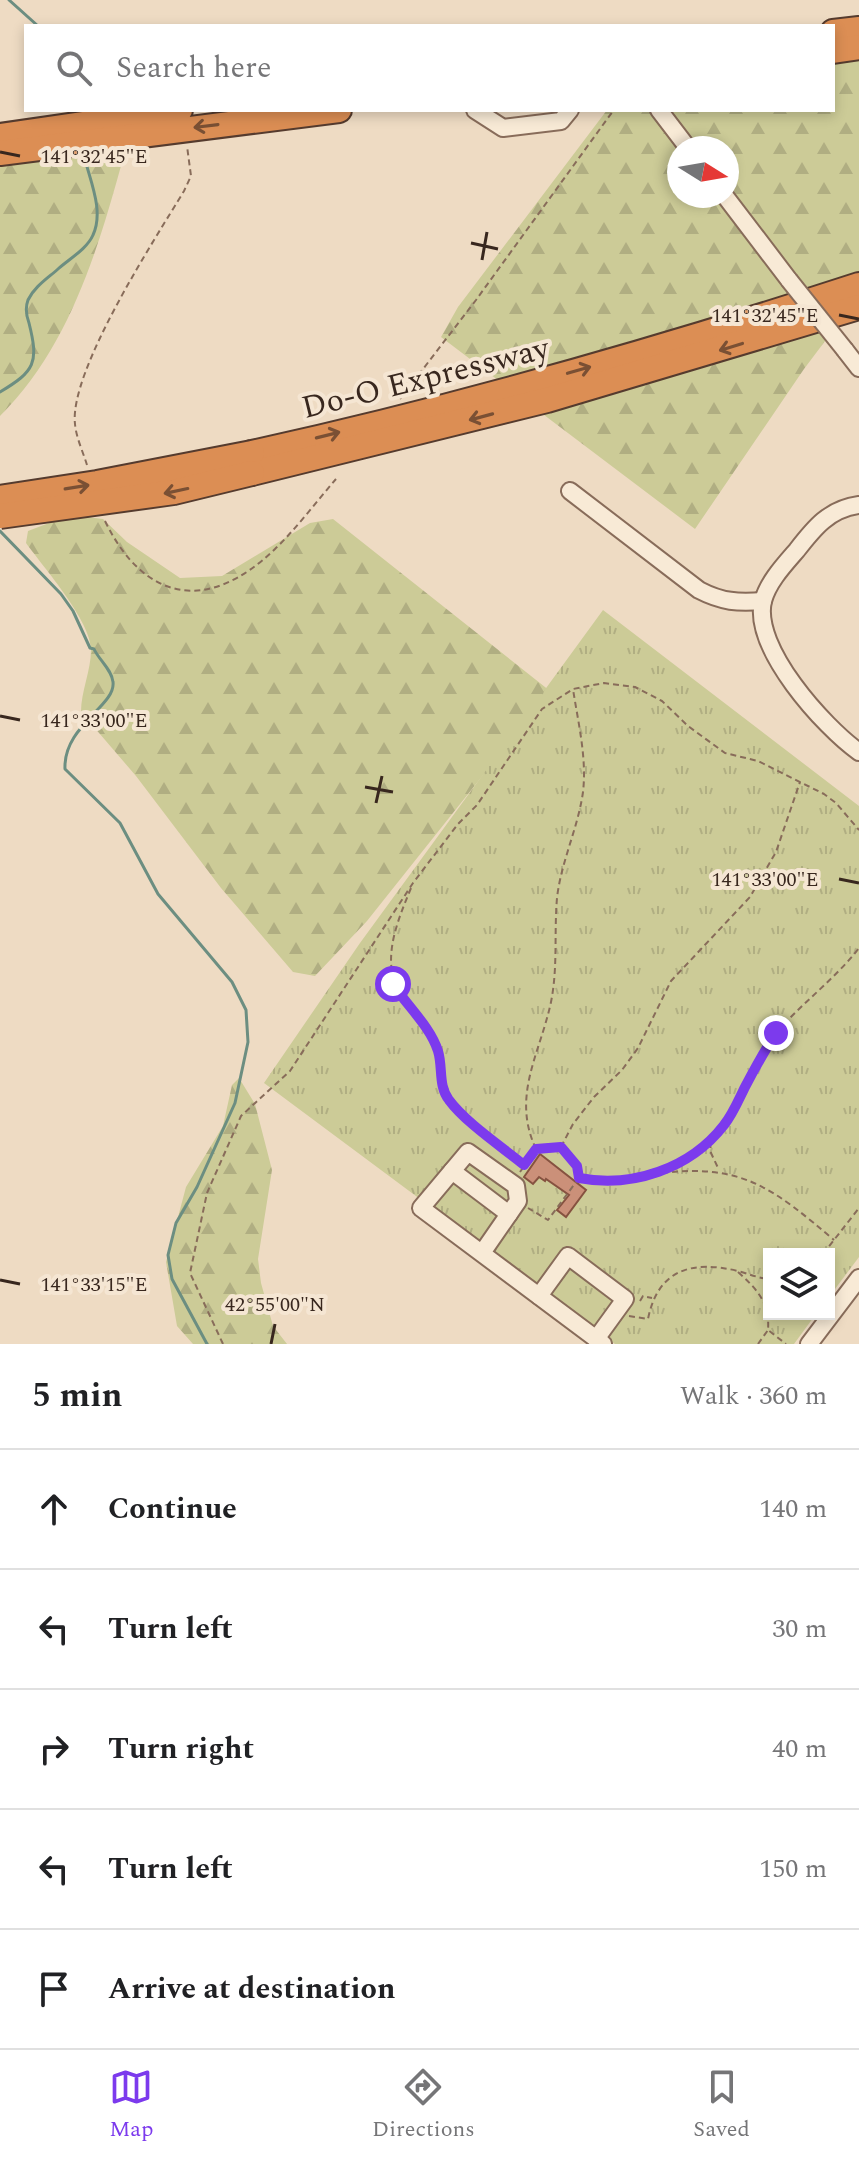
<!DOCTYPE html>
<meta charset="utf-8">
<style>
:root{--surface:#fff;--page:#f2f2f2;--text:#202124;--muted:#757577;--line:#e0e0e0;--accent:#7c3aed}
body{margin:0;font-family:Spectral,serif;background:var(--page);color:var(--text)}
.controls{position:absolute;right:24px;bottom:24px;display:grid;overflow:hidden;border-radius:0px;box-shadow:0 4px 12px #0003}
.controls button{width:72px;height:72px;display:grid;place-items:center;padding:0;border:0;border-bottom:2px solid var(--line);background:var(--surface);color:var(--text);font:40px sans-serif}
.compass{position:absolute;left:667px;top:136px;width:72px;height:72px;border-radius:50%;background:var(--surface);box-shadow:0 4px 12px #0003;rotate:101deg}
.stop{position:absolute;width:24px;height:24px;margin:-18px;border:6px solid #7c3aed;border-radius:50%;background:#fff}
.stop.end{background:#7c3aed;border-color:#fff;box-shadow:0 2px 8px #0008}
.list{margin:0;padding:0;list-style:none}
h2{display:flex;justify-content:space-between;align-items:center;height:104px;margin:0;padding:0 32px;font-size:34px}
h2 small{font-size:26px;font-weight:400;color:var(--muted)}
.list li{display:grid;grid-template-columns:52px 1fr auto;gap:24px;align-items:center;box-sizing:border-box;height:120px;padding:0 32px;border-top:2px solid var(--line)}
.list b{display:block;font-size:30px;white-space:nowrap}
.list em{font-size:26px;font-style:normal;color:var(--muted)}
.icon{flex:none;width:44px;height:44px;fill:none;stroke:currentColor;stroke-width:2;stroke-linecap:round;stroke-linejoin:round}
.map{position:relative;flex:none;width:859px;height:1344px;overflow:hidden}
.search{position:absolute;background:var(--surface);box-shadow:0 4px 12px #0003;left:24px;right:24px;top:24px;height:88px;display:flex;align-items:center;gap:20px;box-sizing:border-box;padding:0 28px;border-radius:0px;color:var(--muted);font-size:30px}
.sheet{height:704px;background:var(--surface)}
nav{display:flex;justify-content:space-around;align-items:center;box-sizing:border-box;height:112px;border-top:2px solid var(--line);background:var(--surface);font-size:22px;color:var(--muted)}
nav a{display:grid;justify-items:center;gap:4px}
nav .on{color:var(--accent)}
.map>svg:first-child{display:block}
.forest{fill:url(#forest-firs);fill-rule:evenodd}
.park{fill:url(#park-tufts)}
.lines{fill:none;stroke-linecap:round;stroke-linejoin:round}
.stream{stroke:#6c8e81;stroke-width:3}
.building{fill:#cb9079;stroke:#865240;stroke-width:2}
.minor-casing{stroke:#886c5a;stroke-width:20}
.highway-casing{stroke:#553b2e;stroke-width:28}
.path{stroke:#886c5a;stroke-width:2;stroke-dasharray:6 4;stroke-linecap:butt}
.minor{stroke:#f8ead6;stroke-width:16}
.highway{stroke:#dc8e54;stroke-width:24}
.minor-bridge-casing{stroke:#886c5a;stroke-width:20;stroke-linecap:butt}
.highway-bridge-casing{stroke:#553b2e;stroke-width:28;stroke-linecap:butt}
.minor-bridge{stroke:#f8ead6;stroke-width:16}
.highway-bridge{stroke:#dc8e54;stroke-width:24}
.oneway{stroke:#7a5034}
.route{stroke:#7c3aed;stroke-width:10}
.ticks{fill:none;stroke:#38271e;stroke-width:3}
.labels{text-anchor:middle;stroke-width:8;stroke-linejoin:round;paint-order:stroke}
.street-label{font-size:32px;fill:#38271e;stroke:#f5e6d3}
.ticks-label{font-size:20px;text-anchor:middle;fill:#38271e;stroke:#f5e6d3;stroke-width:8;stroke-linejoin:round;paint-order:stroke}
</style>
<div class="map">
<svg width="859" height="1344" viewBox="0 0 859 1344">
<defs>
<pattern id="forest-firs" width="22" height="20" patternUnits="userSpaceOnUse" patternTransform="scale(2)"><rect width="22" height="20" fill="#cccb97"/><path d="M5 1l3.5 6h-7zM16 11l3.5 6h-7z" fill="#b0ae82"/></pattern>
<pattern id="park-tufts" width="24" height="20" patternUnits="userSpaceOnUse" patternTransform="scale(2)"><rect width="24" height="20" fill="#cccb97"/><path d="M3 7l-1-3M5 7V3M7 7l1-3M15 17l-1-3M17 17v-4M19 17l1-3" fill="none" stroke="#b0ae82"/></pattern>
</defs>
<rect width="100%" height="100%" fill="#eedbc3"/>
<!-- forest -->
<g class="forest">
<path d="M859,24V296L804,369L695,529L441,337L458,307L607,110H833V27ZM679,148H727V196H679Z"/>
<path d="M136,111C107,216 80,337 0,416V123Z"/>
<path d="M70,515L103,519L127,542L180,578L222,576L310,523L333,519L550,691L367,921L315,976L293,972L221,888L136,776L81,712C81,691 91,671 91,650C91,621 44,568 26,543L28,531Z"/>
<path d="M239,1078L255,1104L272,1170L258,1259L261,1283L273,1326L287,1344H193L177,1326L166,1262L186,1187L223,1126L232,1085Z"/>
</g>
<!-- park -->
<path class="park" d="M603,610L859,806V1257L829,1297V1254H769V1314H816L794,1344H615L264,1083L360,943Z"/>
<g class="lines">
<!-- stream -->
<g class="stream">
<path d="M9,0L38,26"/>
<path d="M0,392C35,371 39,363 29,323C26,315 25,308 28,300C34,287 48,278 58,269C69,259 87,249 93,235C105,209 88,177 83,151"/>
<path d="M0,531L61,594L73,611L90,648L94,649C99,660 112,670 113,682C116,706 63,726 65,769L120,823L158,894L232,982L246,1010L248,1042L235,1103L197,1187L176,1223L168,1255L172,1279L207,1344"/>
</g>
</g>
<!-- building -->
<path class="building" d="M540,1154L586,1190L566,1217L557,1210L569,1195L546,1179L545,1181L539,1177L533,1184L524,1177Z"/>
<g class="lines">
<!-- minor casing -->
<g class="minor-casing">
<g id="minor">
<path d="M475,110L503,128L561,121L570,110"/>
<path d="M659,110L688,148"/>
<path d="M725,196L789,280"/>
<path d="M845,350L859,368"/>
<path d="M570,491L699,590C722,602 738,603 763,601"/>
<path d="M859,505C829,509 814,528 797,550C784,565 768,582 763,601C752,648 824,727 859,752"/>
<path d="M452,1171L509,1214"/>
<path d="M482,1253L518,1201L516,1186L468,1152L421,1208L603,1344"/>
<path d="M539,1296L568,1256L625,1299L596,1339"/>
<path d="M809,1344L859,1278"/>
</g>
</g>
<!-- highway casing -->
<g class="highway-casing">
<g id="highway">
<path d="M833,32L859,29"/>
<path d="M833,51L859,47"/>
<path d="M0,136L180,110"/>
<path d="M0,153L339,110"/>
<path d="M252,453C457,408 659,350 859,285"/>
<path d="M252,473L547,400L859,307"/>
</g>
</g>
<!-- path -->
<g class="path">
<path d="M400,399L476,300L613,111L617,110"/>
<path d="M87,465C83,452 76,437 75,424C69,371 155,239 184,191L191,176L187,146"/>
<path d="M105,521C145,603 209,613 275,549C295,530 317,501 336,479"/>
<path d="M411,888C395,927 378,967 406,1005C417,1020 431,1032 437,1050C443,1065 441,1083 447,1098L524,1165"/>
<path d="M710,1142L711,1153L719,1170"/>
<path d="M561,1147L573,1124L594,1097L622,1070L638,1048L671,981L750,897L776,852L800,782"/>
<path d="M536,1149C511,1096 540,1054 551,1002C558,967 554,933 557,898C561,862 578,828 583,792C587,758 578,722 573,689"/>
<path d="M520,1172L536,1149L561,1147L577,1166L579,1178L548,1220L528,1208"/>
<path d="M662,1173C743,1163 775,1190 834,1240"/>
<path d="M579,1178C631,1188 695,1169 726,1123C745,1094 755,1058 777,1032C803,1002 835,979 859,948"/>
<path d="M823,1254L859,1208"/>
<path d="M738,1272C757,1289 770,1303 768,1330L786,1344"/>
<path d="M640,1301L643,1296L652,1298"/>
<path d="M629,1316L648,1319C658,1269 692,1260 738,1271C749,1274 758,1278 769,1279"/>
<path d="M223,1344L190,1273L207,1193L241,1116L290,1071L413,883L458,824L477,805L542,709L573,689L604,683L635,687L662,701L688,726L725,753L758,761L824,794L836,803L859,830"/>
<path d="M758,1344L768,1330"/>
</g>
<!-- minor -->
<use href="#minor" class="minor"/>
<!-- highway -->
<use href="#highway" class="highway"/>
<!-- minor-bridge casing -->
<g class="minor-bridge-casing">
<path id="minor-bridge" d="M789,280L845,350"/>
</g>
<!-- highway-bridge casing -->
<g class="highway-bridge-casing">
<g id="highway-bridge">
<path d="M0,498L97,483L252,453"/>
<path d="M0,516L174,492L252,473"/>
</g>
</g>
<!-- minor-bridge -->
<use href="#minor-bridge" class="minor-bridge"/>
<!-- highway-bridge -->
<use href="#highway-bridge" class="highway-bridge"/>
</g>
<!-- one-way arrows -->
<defs><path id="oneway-shaft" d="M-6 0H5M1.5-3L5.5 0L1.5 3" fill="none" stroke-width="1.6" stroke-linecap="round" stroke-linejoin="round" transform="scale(2)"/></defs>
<g class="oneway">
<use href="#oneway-shaft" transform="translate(206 126) rotate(173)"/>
<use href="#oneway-shaft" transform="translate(731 347) rotate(163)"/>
<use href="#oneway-shaft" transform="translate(579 370) rotate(-16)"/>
<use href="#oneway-shaft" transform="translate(481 417) rotate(165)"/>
<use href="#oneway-shaft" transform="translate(328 435) rotate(-14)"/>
<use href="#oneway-shaft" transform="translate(77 487) rotate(-9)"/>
<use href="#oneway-shaft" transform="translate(176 491) rotate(168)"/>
</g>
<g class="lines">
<!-- route -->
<path class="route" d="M393,984C407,1006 430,1026 438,1051C443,1067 438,1086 449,1100C465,1122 502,1147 524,1165L536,1149L561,1147L577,1166L579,1178C632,1188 690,1169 724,1125C733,1114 739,1099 745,1087C755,1068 765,1050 776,1033"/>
</g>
<!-- ticks -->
<path class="ticks" d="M0,152L20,156M471,243L498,249M482,260L487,232M839,315L859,319M0,716L20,720M365,787L393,792M376,803L382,776M839,879L859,883M0,1280L20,1284M271,1344L275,1324"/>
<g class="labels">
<!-- street labels -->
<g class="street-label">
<text transform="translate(425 377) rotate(-14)" y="11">Do-O Expressway</text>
</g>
</g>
<g class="ticks-label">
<text x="94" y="163">141°32'45"E</text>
<text x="765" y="322">141°32'45"E</text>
<text x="94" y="727">141°33'00"E</text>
<text x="765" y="886">141°33'00"E</text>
<text x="94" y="1291">141°33'15"E</text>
<text x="275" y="1311">42°55'00"N</text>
</g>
</svg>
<div class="controls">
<button><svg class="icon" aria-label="layers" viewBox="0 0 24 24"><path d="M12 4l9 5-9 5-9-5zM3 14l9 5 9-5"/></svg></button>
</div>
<svg class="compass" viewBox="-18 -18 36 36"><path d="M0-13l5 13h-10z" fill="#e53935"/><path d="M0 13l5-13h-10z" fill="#757577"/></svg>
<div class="stop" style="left:393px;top:984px"></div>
<div class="stop end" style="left:776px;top:1033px"></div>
<div class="search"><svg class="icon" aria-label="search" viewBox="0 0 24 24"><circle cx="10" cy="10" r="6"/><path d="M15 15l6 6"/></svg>Search here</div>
</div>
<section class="sheet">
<h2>5 min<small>Walk · 360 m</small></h2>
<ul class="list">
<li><svg class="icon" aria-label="ahead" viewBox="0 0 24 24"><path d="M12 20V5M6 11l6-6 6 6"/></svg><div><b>Continue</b></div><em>140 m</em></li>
<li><svg class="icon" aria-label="left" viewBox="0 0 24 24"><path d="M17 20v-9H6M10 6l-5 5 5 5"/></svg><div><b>Turn left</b></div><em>30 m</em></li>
<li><svg class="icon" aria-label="right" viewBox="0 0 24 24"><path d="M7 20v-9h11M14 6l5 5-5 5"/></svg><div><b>Turn right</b></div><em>40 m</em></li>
<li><svg class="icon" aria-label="left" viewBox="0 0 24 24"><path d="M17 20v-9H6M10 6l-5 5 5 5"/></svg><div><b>Turn left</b></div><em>150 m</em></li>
<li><svg class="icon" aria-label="arrive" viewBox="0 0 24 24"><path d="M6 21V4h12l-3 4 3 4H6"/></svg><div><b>Arrive at destination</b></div></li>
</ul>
</section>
<nav>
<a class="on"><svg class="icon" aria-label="map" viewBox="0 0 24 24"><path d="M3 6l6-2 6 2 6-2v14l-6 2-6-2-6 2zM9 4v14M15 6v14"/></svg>Map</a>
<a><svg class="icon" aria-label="directions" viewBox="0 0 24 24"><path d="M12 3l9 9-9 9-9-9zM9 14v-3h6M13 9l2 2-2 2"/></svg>Directions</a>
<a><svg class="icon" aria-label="saved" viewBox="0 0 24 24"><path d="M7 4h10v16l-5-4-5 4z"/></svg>Saved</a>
</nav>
